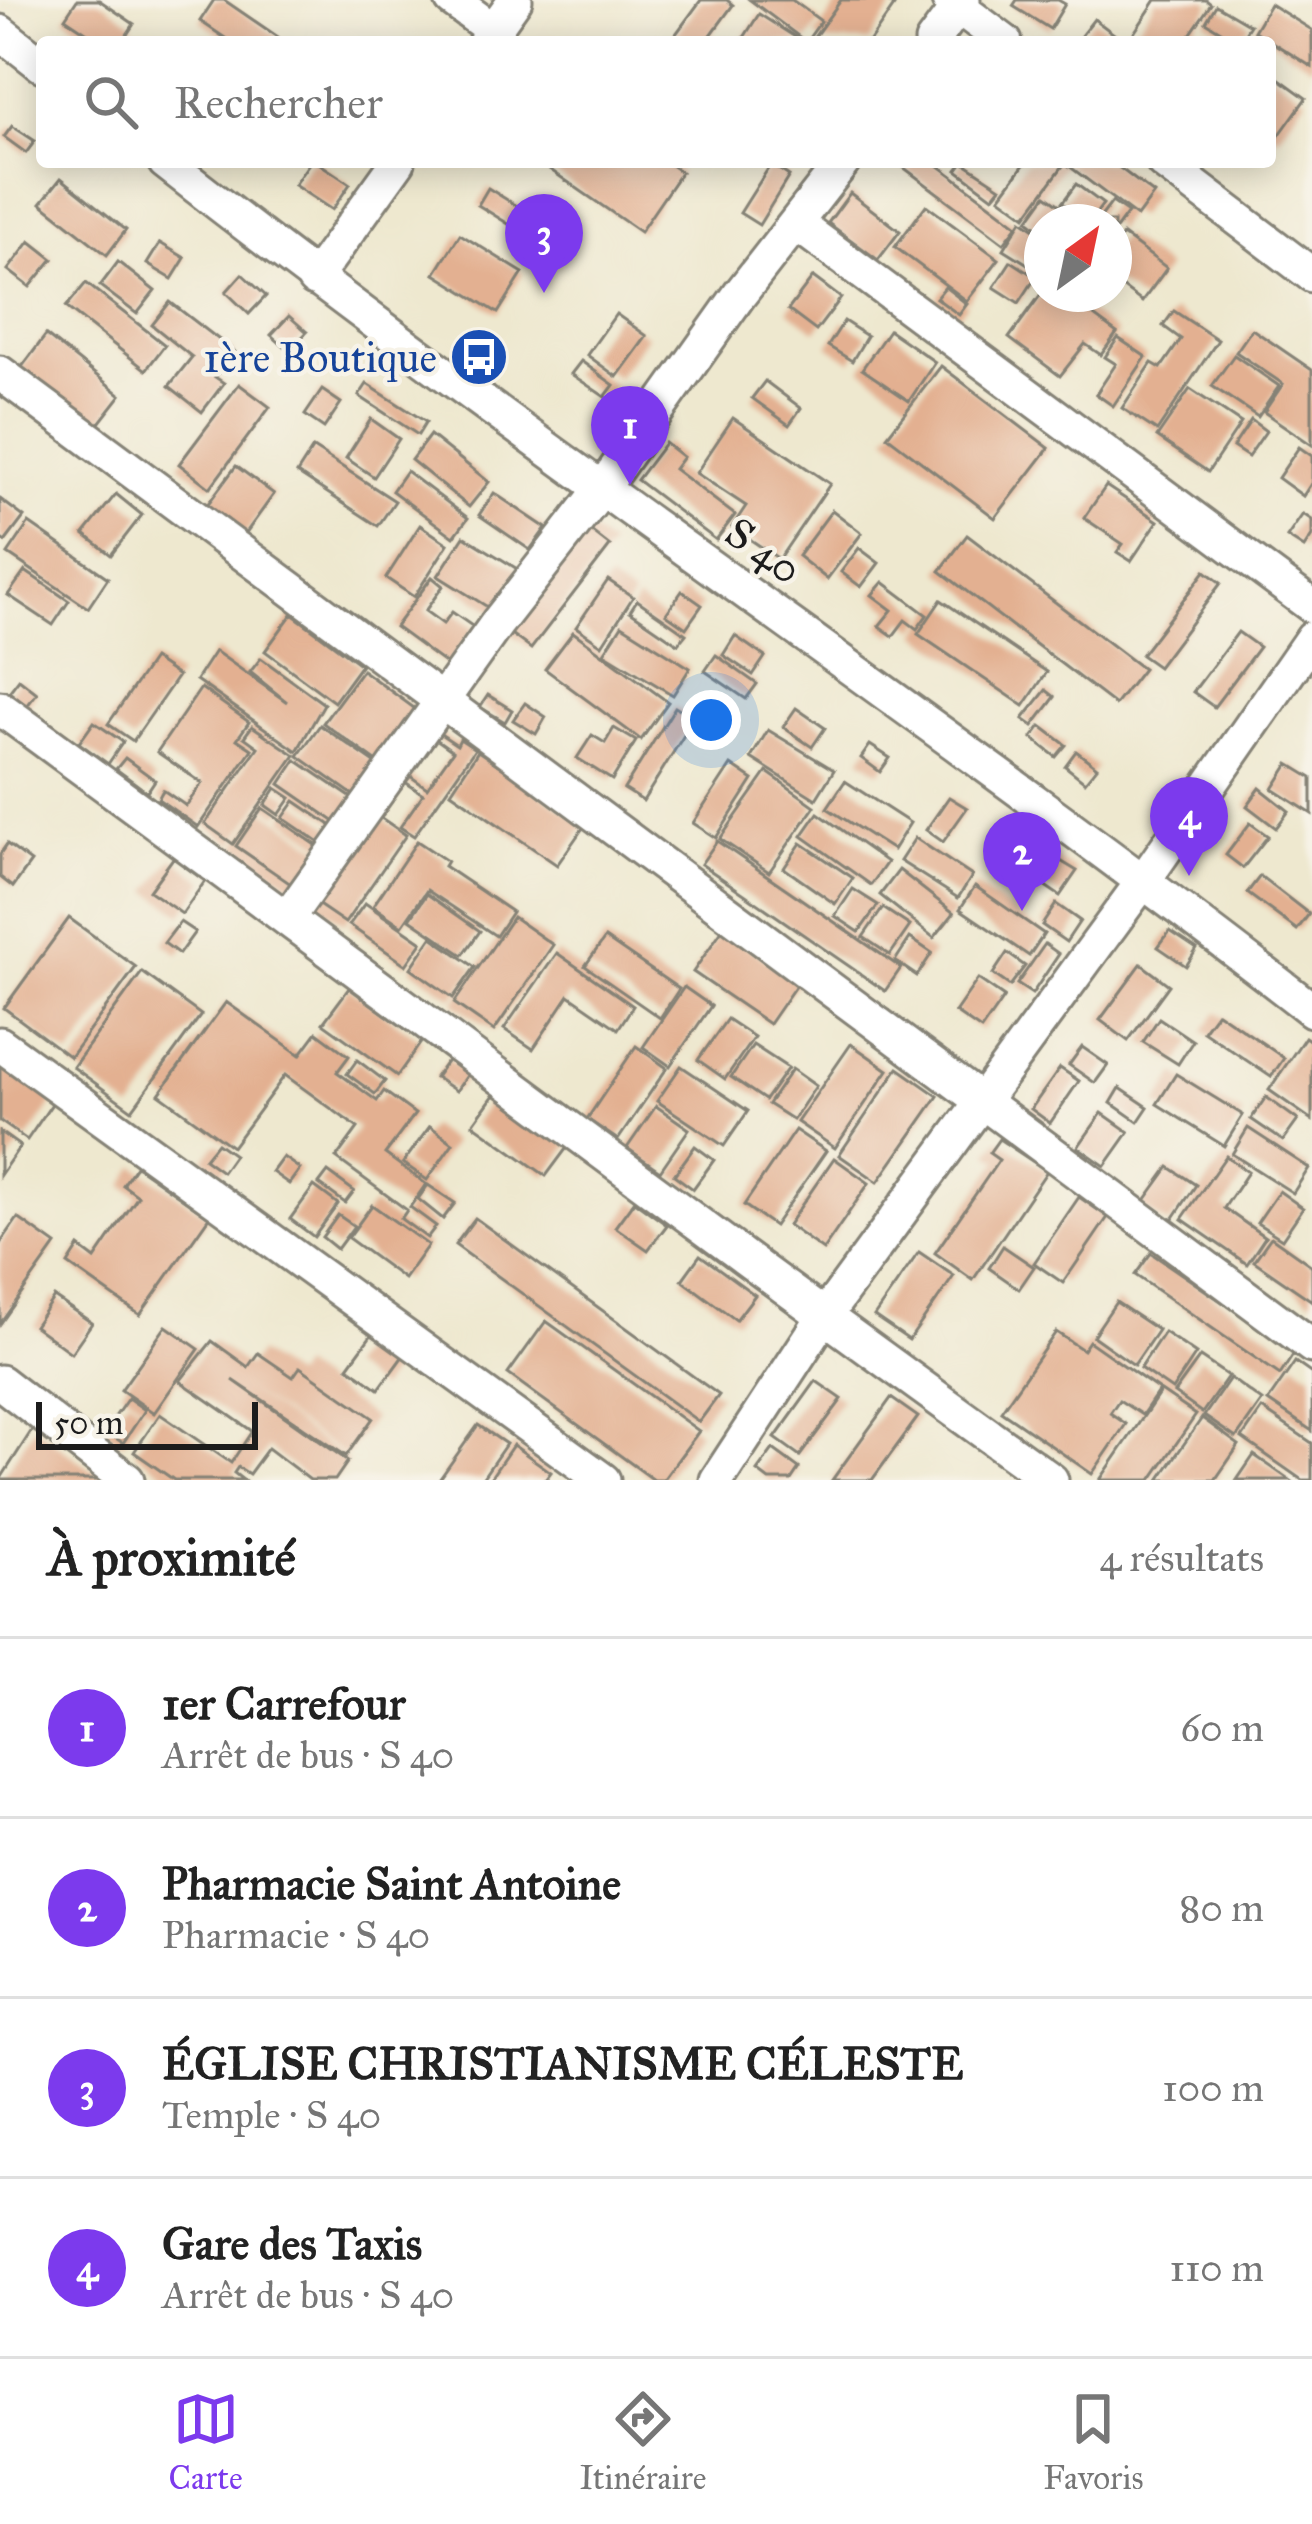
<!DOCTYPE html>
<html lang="fr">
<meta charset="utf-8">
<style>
:root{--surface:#fff;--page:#f6f6f6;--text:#222;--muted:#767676;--line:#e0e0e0;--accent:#7c3aed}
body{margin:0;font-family:"IM FELL Great Primer",serif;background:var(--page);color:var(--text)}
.compass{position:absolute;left:1024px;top:204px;width:108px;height:108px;border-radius:50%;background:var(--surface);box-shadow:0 6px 30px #0003;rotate:33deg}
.scale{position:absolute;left:36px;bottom:30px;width:222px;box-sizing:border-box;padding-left:12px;border:6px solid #1c1c1c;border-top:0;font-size:33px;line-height:42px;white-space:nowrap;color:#1c1c1c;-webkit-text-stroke:9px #f7f3e8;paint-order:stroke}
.you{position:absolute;left:711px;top:720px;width:42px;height:42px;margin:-30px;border:9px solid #fff;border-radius:50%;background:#1a73e8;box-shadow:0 0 0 18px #1a73e833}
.badge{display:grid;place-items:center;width:78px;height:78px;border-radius:50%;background:var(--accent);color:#fff;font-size:39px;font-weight:700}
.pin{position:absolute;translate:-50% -99px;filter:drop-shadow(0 3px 6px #0008)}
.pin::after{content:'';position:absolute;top:63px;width:42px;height:36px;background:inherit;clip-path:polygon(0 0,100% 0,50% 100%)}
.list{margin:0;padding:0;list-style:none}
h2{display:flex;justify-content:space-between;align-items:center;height:156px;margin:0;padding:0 48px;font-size:51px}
h2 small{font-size:39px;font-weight:400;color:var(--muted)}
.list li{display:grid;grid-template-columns:78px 1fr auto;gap:36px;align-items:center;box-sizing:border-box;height:180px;padding:0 48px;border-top:3px solid var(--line)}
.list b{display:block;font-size:45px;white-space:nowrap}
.list p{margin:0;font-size:39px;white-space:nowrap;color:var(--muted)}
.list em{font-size:39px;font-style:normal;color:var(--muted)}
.icon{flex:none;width:66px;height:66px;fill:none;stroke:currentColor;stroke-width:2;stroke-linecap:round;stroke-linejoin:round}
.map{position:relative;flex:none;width:1312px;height:1480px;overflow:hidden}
.search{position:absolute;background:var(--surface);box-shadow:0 6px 30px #0003;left:36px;right:36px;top:36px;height:132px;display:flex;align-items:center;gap:30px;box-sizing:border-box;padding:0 42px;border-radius:12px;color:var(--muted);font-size:45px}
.sheet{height:876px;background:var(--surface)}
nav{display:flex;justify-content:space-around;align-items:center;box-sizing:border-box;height:168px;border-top:3px solid var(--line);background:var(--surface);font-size:33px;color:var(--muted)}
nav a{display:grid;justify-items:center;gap:6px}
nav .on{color:var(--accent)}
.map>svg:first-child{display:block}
.building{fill:#e3b091}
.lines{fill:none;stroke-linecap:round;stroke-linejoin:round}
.minor-casing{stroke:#858276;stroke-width:39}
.minor{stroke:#fff;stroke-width:33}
.labels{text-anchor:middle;stroke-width:9;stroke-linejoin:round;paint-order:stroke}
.transit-label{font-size:42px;fill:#164399;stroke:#f7f3e8;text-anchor:end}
.street-label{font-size:42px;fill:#1c1c1c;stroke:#f7f3e8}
</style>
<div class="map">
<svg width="1312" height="1480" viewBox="0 0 1312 1480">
<rect width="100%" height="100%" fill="#f7f3e8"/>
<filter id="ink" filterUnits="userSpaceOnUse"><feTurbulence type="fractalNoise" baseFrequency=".00833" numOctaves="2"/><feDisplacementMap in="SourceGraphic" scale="24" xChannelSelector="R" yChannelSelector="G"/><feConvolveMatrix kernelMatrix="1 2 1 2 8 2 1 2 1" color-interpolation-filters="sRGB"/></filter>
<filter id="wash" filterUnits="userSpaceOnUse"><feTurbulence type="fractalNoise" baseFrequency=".004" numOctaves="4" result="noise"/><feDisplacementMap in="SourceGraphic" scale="48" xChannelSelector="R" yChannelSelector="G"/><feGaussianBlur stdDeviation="2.7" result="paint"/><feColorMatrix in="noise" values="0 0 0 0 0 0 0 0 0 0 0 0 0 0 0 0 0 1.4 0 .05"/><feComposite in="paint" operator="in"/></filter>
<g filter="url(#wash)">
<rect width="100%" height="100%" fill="#eee8cf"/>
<g id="blocks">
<!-- building -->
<g class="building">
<path d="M77,0H99L134,24L122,42H101L65,18Z"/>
<path d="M214,0H224L278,37L275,42H231L200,21Z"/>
<path d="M701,0H727L733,5L706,42H670Z"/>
<path d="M750,0H792L821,21L806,42Z"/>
<path d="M841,0H886L894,6L869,42H824L815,36Z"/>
<path d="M1017,0H1058L1065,4L1050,29L1013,6Z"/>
<path d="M1156,0H1206L1211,4L1185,42H1128Z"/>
<path d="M1270,4L1312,30V67L1254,31Z"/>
<path d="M1216,5L1250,25L1239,42L1206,22Z"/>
<path d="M759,14L803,42H748L743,39Z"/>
<path d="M1094,19L1118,37L1114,42H1087L1080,37Z"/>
<path d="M1270,72L1306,98L1278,137L1270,131Z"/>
<path d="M12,126L35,141L26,153L4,137Z"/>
<path d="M310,162H317L350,184L332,210L294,185Z"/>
<path d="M539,162H667L681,172L640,232Z"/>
<path d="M907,162H934L1018,225L1004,243L903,167Z"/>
<path d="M963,162L1001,187L993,197L957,170Z"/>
<path d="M1026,162H1112L1154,194L1137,217L1065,163L1026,216L1000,197Z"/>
<path d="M771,164L789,176L759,225L740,213Z"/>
<path d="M61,178L126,230L107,255L41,203Z"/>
<path d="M1076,184L1103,204L1090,222L1062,203Z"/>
<path d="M488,188L554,229L544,246L478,205Z"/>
<path d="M850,193L900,231L878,260L828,223Z"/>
<path d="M1046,195L1083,222H1042V231L1028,220Z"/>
<path d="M1112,202L1128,213L1114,232V222H1097Z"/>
<path d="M926,205L999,259L967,301L895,247Z"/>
<path d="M1022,220L1042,234V273L1004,249Z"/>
<path d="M460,234L523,273L498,313L435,274Z"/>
<path d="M1123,235L1167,268L1142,302L1114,281V247Z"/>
<path d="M30,241L53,259L30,287L8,270Z"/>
<path d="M160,243L185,258L172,279L147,264Z"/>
<path d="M1011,261L1036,277L1019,303L994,287Z"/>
<path d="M118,262L155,291L137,314L100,286Z"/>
<path d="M242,274L266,296L249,314L226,292Z"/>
<path d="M813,277L841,298L816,331L788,310Z"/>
<path d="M86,283L165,345L146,370L66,307Z"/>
<path d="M945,287L967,304L959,315L936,298Z"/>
<path d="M1041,294H1064L1117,333L1101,355L1085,344L1060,376L1009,338Z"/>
<path d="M170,302L235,352L215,377L224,383L202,412L169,386L192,357L152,325Z"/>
<path d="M1174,311L1218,340L1157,431L1122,408L1152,363L1161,368L1181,339L1163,326Z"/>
<path d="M616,314L647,336L617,377L587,355Z"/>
<path d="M289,316L307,332L289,351L271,335Z"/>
<path d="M844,321L867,336L852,361L828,346Z"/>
<path d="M1252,329L1312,370V445L1264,412L1283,384L1236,352Z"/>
<path d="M889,330L935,362L909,401L862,369Z"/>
<path d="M46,335L121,395L96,427L21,368Z"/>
<path d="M1118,338L1146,357L1113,406L1096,394L1116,364L1105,357Z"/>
<path d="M1234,355L1279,386L1258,417L1212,386Z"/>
<path d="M581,361L614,385L605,397L571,374Z"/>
<path d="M941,366L1049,448L995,518L887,436Z"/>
<path d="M765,381L801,408L789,425L752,398Z"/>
<path d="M239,384L270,407L210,488L179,464Z"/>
<path d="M367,384L426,422L418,435L359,396Z"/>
<path d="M1190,389L1241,423L1208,472L1157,437Z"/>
<path d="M322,390L341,403L324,428L305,415Z"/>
<path d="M733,418L830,484L779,559L732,527L746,506L696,473Z"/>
<path d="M371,419L399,439L374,477L346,458Z"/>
<path d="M1251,420L1266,431L1248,457L1233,447Z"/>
<path d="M430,435L489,482L469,507L411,460Z"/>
<path d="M665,443L683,457L674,469L735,515L716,540L637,480Z"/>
<path d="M1299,447L1312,456V482L1303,496L1278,478Z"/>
<path d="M313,448L395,501L378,526L297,473Z"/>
<path d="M236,466L274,494L243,537L204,509Z"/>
<path d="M406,471L468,518L454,537L392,491Z"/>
<path d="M1106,486L1158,521L1131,561L1117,552L1123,544L1084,518Z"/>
<path d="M494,493L546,528L530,550L479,515Z"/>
<path d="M116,494L142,515L111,555L84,534Z"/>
<path d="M0,499L24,517L5,542L0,538Z"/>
<path d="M832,510L862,533L827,579L798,556Z"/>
<path d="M1303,514L1312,520V536L1304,548L1287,537Z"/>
<path d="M29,523L108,578L88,608L8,554Z"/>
<path d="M420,525L448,544L414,597L386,578Z"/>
<path d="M583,525L610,546L531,649L504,629Z"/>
<path d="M967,535L1143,669L1115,705L940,571Z"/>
<path d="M464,536L519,570L494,611L438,576Z"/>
<path d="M859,548L879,563L861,587L841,572Z"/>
<path d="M25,571L69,601L53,625L8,595Z"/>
<path d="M1205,571L1221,583L1158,667L1141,655Z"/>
<path d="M432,577L443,586L425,611L443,624L452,612L475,628L447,665L395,627Z"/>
<path d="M608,580L633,597L602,645L576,627Z"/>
<path d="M883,582L927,615L917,629L905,620L893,636L879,626L892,610L872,595Z"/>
<path d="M682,591L702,605L686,628L666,614Z"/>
<path d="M637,600L686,634L678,644L630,611Z"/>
<path d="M941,600L1047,672L1024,706L918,634Z"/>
<path d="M292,614L361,665L334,702L265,651Z"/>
<path d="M622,625L690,668L673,695L604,653Z"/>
<path d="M573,632L668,702L641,740L545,669Z"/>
<path d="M1238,632L1259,647L1214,707L1193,692Z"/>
<path d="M735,636L765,657L753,675L723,655Z"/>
<path d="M215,651L287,702L250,672L261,658L324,704L297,751L196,680Z"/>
<path d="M716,655L757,684L746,699L705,671Z"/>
<path d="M153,659L178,676L133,741L108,724Z"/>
<path d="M362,670L425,716L387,769L323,723Z"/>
<path d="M19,679L37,693L27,706L9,692Z"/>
<path d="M201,688L249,722L237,739L252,749L198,827L158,799L163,790L186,806L202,783L157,752Z"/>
<path d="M1046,690L1055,697L1033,726L1023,719Z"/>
<path d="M488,695L512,710L505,722L480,707Z"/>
<path d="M525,703L546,717L536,734L513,720Z"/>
<path d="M675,707L694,719L643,801L624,789Z"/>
<path d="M796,708L825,728L812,747L783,727Z"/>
<path d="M94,722L123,742L108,764L79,743Z"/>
<path d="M320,725L385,770L363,802L298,756Z"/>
<path d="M252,726L295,755L233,844L205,824L258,747L244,737Z"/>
<path d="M1041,726L1066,745L1056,757L1032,738Z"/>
<path d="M430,727L457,745L460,739L475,749L414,836L400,827L423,794L393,774L397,767L427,788L453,751L426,732Z"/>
<path d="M614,728L636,741L612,780L577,758L592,735L605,743Z"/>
<path d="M768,730L834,770L816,799L751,758Z"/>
<path d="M870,745L890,758L880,772L861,758Z"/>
<path d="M478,751L585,825L557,865L451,792Z"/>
<path d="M1076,751L1097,767L1085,782L1065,766Z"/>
<path d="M125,758L155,780L147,792L116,769Z"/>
<path d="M296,760L359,803L342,827L280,784Z"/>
<path d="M1289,764L1312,778V814L1273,789Z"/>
<path d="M731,765L753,780L716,838L693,823Z"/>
<path d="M767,772L815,806L769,872L720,839Z"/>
<path d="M845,781L910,823L893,850L827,808Z"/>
<path d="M276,788L291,798L279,815L265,805Z"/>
<path d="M1260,788L1289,811L1276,828L1247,806Z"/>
<path d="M949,797L967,808L943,842L926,830Z"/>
<path d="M295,801L339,831L327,848L283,818Z"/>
<path d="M262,808L325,851L298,889L236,846Z"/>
<path d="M368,809L406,835L345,923L307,897Z"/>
<path d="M818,813L887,862L871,885L802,836Z"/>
<path d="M1250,823L1268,836L1243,868L1226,855Z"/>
<path d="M915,838L972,876L958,898L900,861Z"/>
<path d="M417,841L447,861L444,866L512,912L496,936L427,890L402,926L373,906Z"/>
<path d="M717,841L901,968L885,991L701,864Z"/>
<path d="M801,843L853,878L835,904L784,868Z"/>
<path d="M7,844L31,862L13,887L0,877V854Z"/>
<path d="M1054,857L1077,871L1060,896L1038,881Z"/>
<path d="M173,858L205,881L182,914L149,891Z"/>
<path d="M899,870L954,913L934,938L880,895Z"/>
<path d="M1260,876L1309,914L1297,930L1247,893Z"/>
<path d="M975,886L1044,934L1029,956L960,909Z"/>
<path d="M853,889L878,905L859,932L835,916Z"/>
<path d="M427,894L480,931L463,955L410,919Z"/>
<path d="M365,903L422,942L406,965L349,925Z"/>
<path d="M1056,904L1080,921L1066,942L1042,925Z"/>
<path d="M883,908L910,926L890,955L863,937Z"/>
<path d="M513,917L553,945L494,1031L454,1003Z"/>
<path d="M69,918L136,967L70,1057L4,1008Z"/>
<path d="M180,922L195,932L179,954L164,943Z"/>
<path d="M722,930L798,982L769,1024L693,972Z"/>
<path d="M1170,931L1197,949L1186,966L1158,947Z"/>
<path d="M432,937L475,967L453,998L411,968Z"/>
<path d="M605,938L679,989L660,1018L585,966Z"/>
<path d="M910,938L932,953L917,976L895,961Z"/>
<path d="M1045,944L1059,954L1032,994L1017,984Z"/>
<path d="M557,953L633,1006L618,1029L569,995L533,1049L504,1029Z"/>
<path d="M1007,953L1025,966L1010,986L993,974Z"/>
<path d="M1141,964L1169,985L1128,1041L1100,1020Z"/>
<path d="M142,972L201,1015L132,1110L73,1067Z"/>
<path d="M978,979L1004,997L981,1030L955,1012Z"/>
<path d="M684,987L711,1006L670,1066L643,1047Z"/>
<path d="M349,988L422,1041L397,1076L323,1023Z"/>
<path d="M226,1002L300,1055L317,1032L349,1056L337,1072L377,1101L384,1091L415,1114L385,1154L426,1184L410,1207L436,1226L427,1238L401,1219L407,1210L336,1158L358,1128L285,1075L232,1147L159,1094Z"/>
<path d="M1217,1012L1284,1058L1271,1077L1203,1031Z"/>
<path d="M1159,1018L1193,1041L1178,1064L1143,1042Z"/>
<path d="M727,1019L754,1037L725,1079L698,1060Z"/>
<path d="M1305,1037L1312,1042V1120L1269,1090Z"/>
<path d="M851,1044L888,1070L835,1148L797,1122Z"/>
<path d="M753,1045L788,1068L765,1100L731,1077Z"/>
<path d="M636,1046L667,1068L618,1140L587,1119Z"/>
<path d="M1082,1047L1108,1065L1095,1083L1069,1065Z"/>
<path d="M0,1054L58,1095L27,1140L0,1121Z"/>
<path d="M448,1059L468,1074L456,1091L435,1077Z"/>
<path d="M357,1060L385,1081L375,1094L347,1074Z"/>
<path d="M681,1066L748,1111L724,1146L657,1101Z"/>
<path d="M898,1068L938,1096L878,1182L839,1155Z"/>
<path d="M1060,1068L1079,1081L1050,1123L1031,1109Z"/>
<path d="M792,1069L816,1086L793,1120L768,1104Z"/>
<path d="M1176,1074L1243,1115L1224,1146L1157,1104Z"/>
<path d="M1120,1088L1148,1107L1138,1122L1111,1103Z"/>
<path d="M496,1092L569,1145L546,1176L473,1124Z"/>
<path d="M1266,1097L1298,1120L1283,1141L1251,1119Z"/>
<path d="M656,1106L689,1129L660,1171L627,1148Z"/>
<path d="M1102,1113L1129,1132L1105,1166L1078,1147Z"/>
<path d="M430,1126L453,1143L427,1180L403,1163Z"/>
<path d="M1248,1128L1309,1168L1293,1193L1232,1154Z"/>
<path d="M795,1130L826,1151L774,1226L744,1205Z"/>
<path d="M0,1132L20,1146L0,1175Z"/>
<path d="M999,1139L1047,1171L973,1280L935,1253L999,1160L989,1153Z"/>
<path d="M217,1143L234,1155L222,1172L204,1159Z"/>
<path d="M695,1146L714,1160L693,1189L674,1175Z"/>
<path d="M1226,1156L1248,1172L1224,1208L1265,1237L1247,1264L1182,1219Z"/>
<path d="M283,1157L300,1169L289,1184L272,1172Z"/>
<path d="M834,1158L869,1183L823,1250L788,1225Z"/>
<path d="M136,1166L209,1217L140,1315L68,1264L79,1247L95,1259L138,1196L123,1185Z"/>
<path d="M1169,1167L1196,1185L1169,1225L1141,1206Z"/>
<path d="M328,1172L354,1191L345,1203L319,1184Z"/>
<path d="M428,1185L455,1203L443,1219L418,1199Z"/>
<path d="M314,1186L338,1204L314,1237L290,1219Z"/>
<path d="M1279,1191L1303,1208L1282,1239L1257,1223Z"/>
<path d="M1079,1197L1108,1217L1063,1283L1034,1263Z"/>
<path d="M634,1201L667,1225L648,1250L615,1227Z"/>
<path d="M372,1205L428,1245L404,1279L348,1238Z"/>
<path d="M338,1215L354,1226L337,1249L322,1237Z"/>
<path d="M18,1218L56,1245L0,1324V1244Z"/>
<path d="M475,1218L719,1395L699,1422L455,1245Z"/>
<path d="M1271,1237L1312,1266V1301L1254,1261Z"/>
<path d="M1003,1246L1034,1267L1019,1289L989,1268Z"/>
<path d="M919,1252L954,1276L909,1340L874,1316Z"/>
<path d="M1151,1253L1295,1352L1280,1375L1135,1275Z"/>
<path d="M700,1255L755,1295L736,1320L682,1280Z"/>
<path d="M54,1297L92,1323L71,1353L34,1326Z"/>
<path d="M1116,1302L1158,1330L1134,1365L1093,1336Z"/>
<path d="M546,1321L699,1431L663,1480H654L508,1374Z"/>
<path d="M166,1326L199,1349L154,1413L121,1390Z"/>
<path d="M1056,1332L1083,1350L1089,1341L1159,1390L1142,1415L1119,1400L1110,1413L1126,1424L1092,1474L1001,1411Z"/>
<path d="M1164,1332L1196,1354L1172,1390L1140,1368Z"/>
<path d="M372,1334L403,1356L379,1389L348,1367Z"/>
<path d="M212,1341L248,1367L258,1353L293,1377L300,1367L373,1418L346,1456L233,1380L348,1461L335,1480H310L268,1448L249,1474L238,1467L234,1473L243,1480H174L134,1452L160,1414L231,1463L252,1431L180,1381Z"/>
<path d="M1200,1357L1228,1376L1202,1413L1174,1393Z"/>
<path d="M1295,1362L1312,1374V1431L1268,1401Z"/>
<path d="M1230,1378L1262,1401L1236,1438L1204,1416Z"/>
<path d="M816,1381L842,1399L800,1456L775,1438Z"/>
<path d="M1161,1391L1196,1415L1151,1480H1100Z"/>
<path d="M128,1398L145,1410L123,1443L105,1431Z"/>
<path d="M891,1398L918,1417L872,1480H832Z"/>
<path d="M1262,1409L1312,1443V1480H1302L1242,1438Z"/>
<path d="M1202,1418L1239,1445L1215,1480H1159Z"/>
<path d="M478,1425L506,1444L481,1480H439Z"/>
<path d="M34,1427L105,1480H0Z"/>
<path d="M513,1445L551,1472L545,1480H489Z"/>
<path d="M773,1449L799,1468L791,1480H769L757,1471Z"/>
<path d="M1254,1455L1290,1480H1237Z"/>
</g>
</g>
</g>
<g filter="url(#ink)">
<use href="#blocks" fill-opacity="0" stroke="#858276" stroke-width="3"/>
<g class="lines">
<!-- minor casing -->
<g class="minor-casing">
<g id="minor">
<path d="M452,0L493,30"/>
<path d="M949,0L1005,42"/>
<path d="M0,32L42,65"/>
<path d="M485,42L515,0"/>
<path d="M932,42L963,0"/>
<path d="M165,162C540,456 936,718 1312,1010"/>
<path d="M1163,162L1312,275"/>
<path d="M797,224L1312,606"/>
<path d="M314,279L398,162"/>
<path d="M0,373L1312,1346"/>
<path d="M0,708C352,964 697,1227 1051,1480"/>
<path d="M288,917L498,622L601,490L740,294L843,162"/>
<path d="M0,1044L603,1480"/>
<path d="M0,1382L127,1480"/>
<path d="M717,1480L823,1318L1144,880L1312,638"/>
</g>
</g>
<!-- minor -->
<use href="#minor" class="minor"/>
</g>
</g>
<!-- icons -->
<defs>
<g id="bus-disc" transform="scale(3)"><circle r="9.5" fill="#1a4fb4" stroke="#f7f3e8"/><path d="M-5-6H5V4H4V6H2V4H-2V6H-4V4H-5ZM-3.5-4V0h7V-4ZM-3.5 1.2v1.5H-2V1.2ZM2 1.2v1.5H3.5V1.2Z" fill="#fff"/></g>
</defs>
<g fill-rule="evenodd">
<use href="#bus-disc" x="479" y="357"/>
</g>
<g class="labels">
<!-- transit labels -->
<g class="transit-label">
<text x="437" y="372">1ère Boutique</text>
</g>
<!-- street labels -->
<g class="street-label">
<text transform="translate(764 550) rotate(35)" y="15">S 40</text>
</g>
</g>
</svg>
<svg class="compass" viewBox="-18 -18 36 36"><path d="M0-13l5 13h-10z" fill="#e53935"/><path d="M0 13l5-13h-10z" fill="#767676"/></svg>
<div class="scale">50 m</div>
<div class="you"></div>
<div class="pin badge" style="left:630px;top:485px">1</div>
<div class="pin badge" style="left:1022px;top:911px">2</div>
<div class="pin badge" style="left:544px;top:293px">3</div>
<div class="pin badge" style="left:1189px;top:876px">4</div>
<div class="search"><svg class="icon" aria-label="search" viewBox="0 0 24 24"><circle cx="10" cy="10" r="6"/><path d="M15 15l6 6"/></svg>Rechercher</div>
</div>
<section class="sheet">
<h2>À proximité<small>4 résultats</small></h2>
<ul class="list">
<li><span class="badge">1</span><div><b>1er Carrefour</b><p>Arrêt de bus · S 40</p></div><em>60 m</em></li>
<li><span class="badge">2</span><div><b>Pharmacie Saint Antoine</b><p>Pharmacie · S 40</p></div><em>80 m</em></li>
<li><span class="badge">3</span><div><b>ÉGLISE CHRISTIANISME CÉLESTE</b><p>Temple · S 40</p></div><em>100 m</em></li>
<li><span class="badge">4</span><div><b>Gare des Taxis</b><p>Arrêt de bus · S 40</p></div><em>110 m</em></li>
</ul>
</section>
<nav>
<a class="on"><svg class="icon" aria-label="map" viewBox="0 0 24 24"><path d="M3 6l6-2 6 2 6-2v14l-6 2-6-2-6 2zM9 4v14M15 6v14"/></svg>Carte</a>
<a><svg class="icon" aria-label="directions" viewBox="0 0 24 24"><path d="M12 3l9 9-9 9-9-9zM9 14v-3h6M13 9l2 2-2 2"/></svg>Itinéraire</a>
<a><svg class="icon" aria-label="saved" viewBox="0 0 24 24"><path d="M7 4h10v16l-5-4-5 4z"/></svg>Favoris</a>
</nav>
